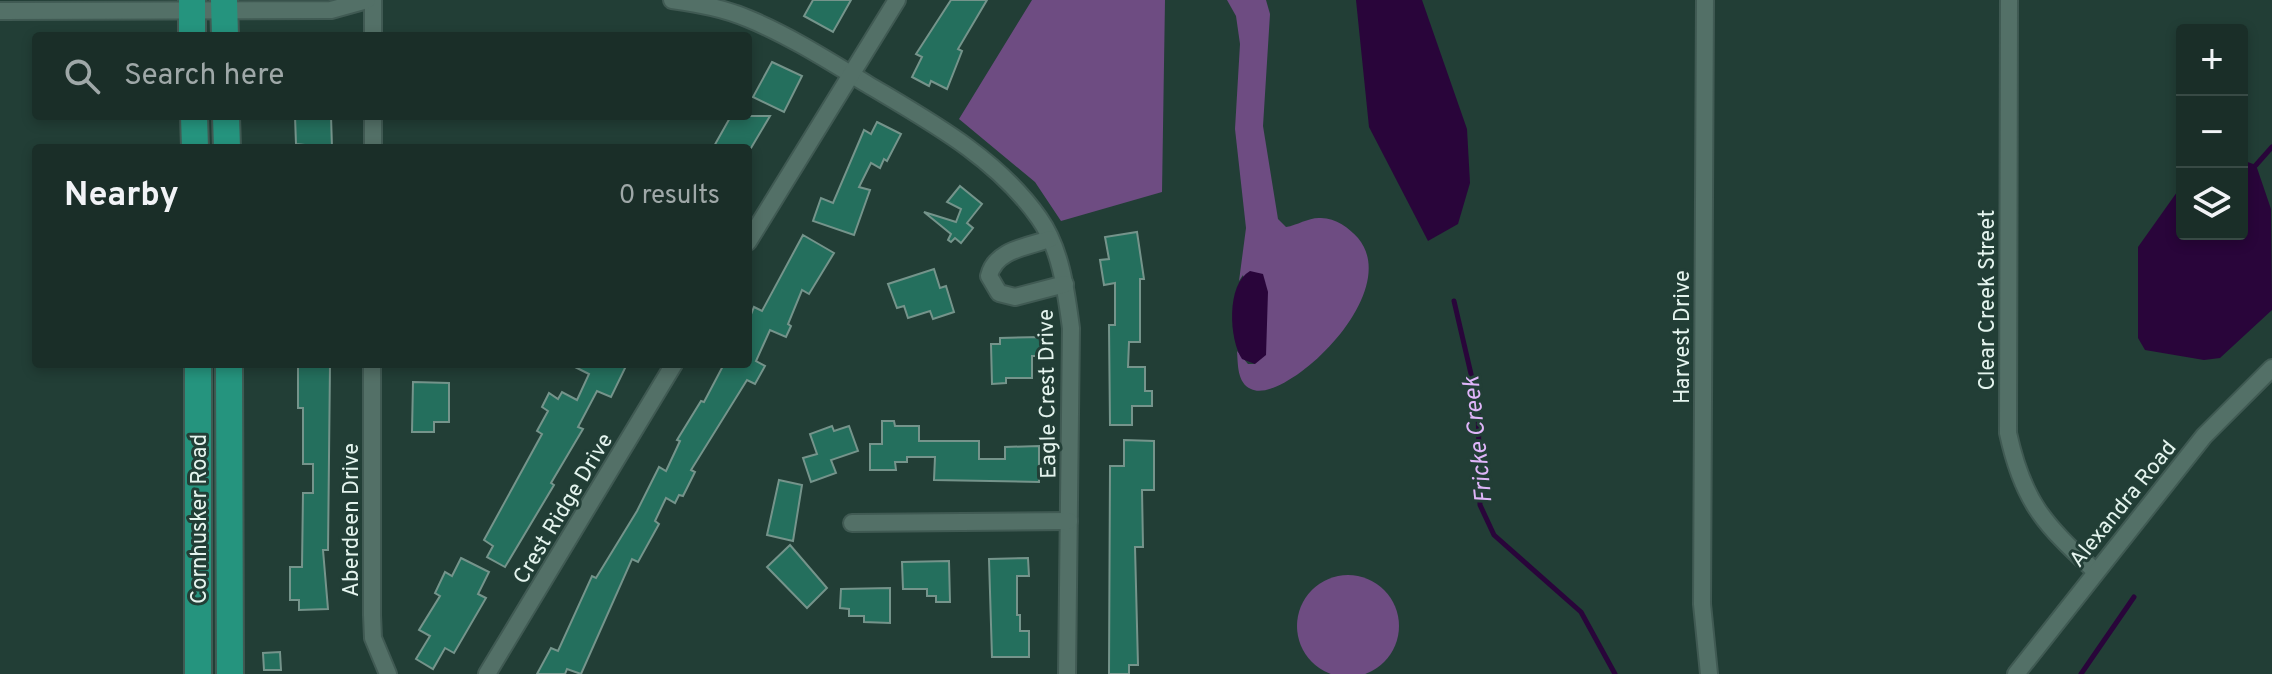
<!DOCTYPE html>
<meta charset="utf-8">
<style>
:root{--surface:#1a2e28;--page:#233630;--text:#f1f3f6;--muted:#9fa8a8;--line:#384a45}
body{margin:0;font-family:Overpass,sans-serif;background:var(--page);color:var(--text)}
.controls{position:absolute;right:24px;top:24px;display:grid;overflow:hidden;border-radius:8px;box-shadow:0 4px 12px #0003}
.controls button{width:72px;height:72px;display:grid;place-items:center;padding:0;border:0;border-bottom:2px solid var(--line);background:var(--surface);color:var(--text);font:40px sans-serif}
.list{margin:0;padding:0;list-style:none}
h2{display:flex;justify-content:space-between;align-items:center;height:104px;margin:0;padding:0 32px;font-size:34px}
h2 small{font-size:26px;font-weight:400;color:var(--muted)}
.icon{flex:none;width:44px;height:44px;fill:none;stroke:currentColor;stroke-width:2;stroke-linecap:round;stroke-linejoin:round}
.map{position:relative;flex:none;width:2272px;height:674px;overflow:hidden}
.search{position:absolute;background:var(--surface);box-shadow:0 4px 12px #0003;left:32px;top:32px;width:720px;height:88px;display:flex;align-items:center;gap:20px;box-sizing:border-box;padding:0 28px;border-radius:8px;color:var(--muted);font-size:30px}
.panel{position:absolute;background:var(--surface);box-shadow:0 4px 12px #0003;left:32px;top:144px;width:720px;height:224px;border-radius:8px}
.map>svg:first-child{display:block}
.green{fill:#6e4c82}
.water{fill:#29053a}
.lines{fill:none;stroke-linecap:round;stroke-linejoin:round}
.stream{stroke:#29053a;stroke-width:5}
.building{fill:#246f5d;stroke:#75948b;stroke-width:2}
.street-casing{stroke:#405a53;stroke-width:20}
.primary-casing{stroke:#405a53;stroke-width:30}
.street{stroke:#537067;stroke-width:16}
.primary{stroke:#25947e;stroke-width:26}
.labels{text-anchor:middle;stroke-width:6;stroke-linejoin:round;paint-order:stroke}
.street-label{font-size:22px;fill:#e4f4ee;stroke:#223e36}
.water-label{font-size:24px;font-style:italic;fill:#dfb5f9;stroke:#223e36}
</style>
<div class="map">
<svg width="2272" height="674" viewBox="0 0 2272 674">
<rect width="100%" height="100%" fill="#223e36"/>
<!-- green -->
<g class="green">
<path d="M1032,0H1165L1162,192L1061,221L1035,182L959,119Z"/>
<path d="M1227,0H1266L1270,14L1263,126L1278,219L1286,227C1298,225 1309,217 1321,218C1336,218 1349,228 1358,238C1405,294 1284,406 1251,389C1237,383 1238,364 1237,351L1248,364H1255L1243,275L1239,281L1246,228L1235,129L1240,44L1236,16Z"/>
<circle cx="1348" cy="626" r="51"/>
</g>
<!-- water -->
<g class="water">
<path d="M1356,0H1422L1467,129L1470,183L1458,224L1428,241L1369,127Z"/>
<path d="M2242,160L2256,165L2271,209L2272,310L2220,358L2204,360L2145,350L2138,338V247L2182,185V234H2242Z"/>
<path d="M1250,271L1263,274L1268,292L1266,355L1255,364L1242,359C1229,340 1226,284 1250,271Z"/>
</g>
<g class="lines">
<!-- stream -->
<g class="stream">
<path d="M2256,165L2272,147"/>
<path d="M1454,301L1478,404L1480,505L1494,535L1581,612L1615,674"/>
<path d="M2081,674L2134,597"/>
</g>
</g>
<!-- building -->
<g class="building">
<path d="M813,0H851L833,32L804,16Z"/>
<path d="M951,0H987L958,49L962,51L947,89L931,81L929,86L912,77L922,57L916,54Z"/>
<path d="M772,62L802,76L784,112L753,97Z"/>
<path d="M295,116H331L332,148L296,144Z"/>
<path d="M731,116H770L751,148H713Z"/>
<path d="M877,122L901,134L887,161L884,159L880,168L871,163L859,187L870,190L854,235L813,221L821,198L833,203L864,130L871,134Z"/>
<path d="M960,186L982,204L967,223L973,228L961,243L955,238L951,242L948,240L951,234L924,212L956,222L961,209L947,202Z"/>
<path d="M1137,232L1144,279H1140V342H1129L1128,367H1145V391H1152V406H1132V425H1110L1109,325H1115V283L1104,285L1100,260L1109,259L1105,237Z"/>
<path d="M803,235L834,253L809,294L802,290L788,324L791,326L786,337L770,330L756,361L765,366L755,384L747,380L691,470L695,472L683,496L679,495L675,503L666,498L655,521L659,524L638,562L632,559L581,674L567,669L565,674H537L551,648L558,651L592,576L596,578L637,511L659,467L666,471L680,441L677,440L701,401L704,402L724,364H748V322L754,307L762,311Z"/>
<path d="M934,269L940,288L946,286L954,312L933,319L930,311L908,318L904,306L897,308L888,284Z"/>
<path d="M1041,337V356H1032V378H1006V383L992,384L991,344H1000V338Z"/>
<path d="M298,364H330L328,550H323L328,609L299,610V600H290V567H302L303,493H313V464H303V408H298Z"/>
<path d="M569,364H627L611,397L597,391L578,427L583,429L551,483L554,485L505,567L487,557L493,546L484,540L542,434L537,431L548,411L542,407L549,393L558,399L562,392L577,400L589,374Z"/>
<path d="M413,382L449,383V422H434V432H412Z"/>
<path d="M882,421H894L895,426H919V441H979V459H1005V447L1039,446V482L934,480L935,457H907V462H895L896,470H870V444H882Z"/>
<path d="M832,426L834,431L849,426L858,451L831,460L836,473L811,482L803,458L817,454L810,434Z"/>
<path d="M1124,440L1154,441V490H1142L1143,547H1135L1138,665H1129V674H1109L1110,466H1124Z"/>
<path d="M779,480L802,485L793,541L767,535Z"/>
<path d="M790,545L827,588L807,608L767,567Z"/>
<path d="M461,558L489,572L478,594L486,598L454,653L445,648L433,669L416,659L430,636L419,630L440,596L435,593L445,572L452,576Z"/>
<path d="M1028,558L1029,576H1017V615H1020V631H1029V657H992L989,559Z"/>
<path d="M949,561L950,602H936V596H927V589H903L902,562Z"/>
<path d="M890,588V623L864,622V616H849V609L840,608L841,589Z"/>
<path d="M280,652L281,670H264L263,653Z"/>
</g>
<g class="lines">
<!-- street casing -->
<g class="street-casing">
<g id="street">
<path d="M373,0V36"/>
<path d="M672,0C699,4 724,8 749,19C790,36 829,61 867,84C929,121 996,157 1039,218C1061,249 1066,291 1071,328L1067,674"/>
<path d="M1705,0L1702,604L1709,674"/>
<path d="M2009,0L2008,433C2023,502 2044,524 2095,571"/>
<path d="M0,11L331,10L367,0"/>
<path d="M373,116V148"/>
<path d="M1050,239C1026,247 995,250 989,276L999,293L1015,297L1065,284"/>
<path d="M748,242L897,0"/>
<path d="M372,364V615L373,638L388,674"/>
<path d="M852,523L1069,521"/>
<path d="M487,674L674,364"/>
<path d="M2016,674L2204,436L2272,368"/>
</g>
</g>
<!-- primary casing -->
<g class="primary-casing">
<g id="primary">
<path d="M192,0V36"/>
<path d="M224,0L225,36"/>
<path d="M194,116L195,148"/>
<path d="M226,116L227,148"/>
<path d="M198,364V674"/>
<path d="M229,364L230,674"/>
</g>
</g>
<!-- street -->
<use href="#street" class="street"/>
<!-- primary -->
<use href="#primary" class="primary"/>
</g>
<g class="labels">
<!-- street labels -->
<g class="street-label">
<text transform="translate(1986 300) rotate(-90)" y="8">Clear Creek Street</text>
<text transform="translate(1681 337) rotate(-90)" y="8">Harvest Drive</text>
<text transform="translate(1046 394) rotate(-91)" y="8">Eagle Crest Drive</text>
<text transform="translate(2122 503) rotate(-51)" y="8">Alexandra Road</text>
<text transform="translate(562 508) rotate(-59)" y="8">Crest Ridge Drive</text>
<text transform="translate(198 519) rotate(-90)" y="8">Cornhusker Road</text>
<text transform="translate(350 520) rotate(-90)" y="8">Aberdeen Drive</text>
</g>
<!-- water labels -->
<g class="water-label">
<text transform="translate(1477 440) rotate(-96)" y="8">Fricke Creek</text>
</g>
</g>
</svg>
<div class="controls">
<button>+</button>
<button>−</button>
<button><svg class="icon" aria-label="layers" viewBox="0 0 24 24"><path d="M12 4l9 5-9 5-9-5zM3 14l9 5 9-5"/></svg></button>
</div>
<div class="search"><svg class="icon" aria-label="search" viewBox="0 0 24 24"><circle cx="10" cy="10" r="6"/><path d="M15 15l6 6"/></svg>Search here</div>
<section class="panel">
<h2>Nearby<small>0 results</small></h2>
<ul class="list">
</ul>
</section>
</div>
